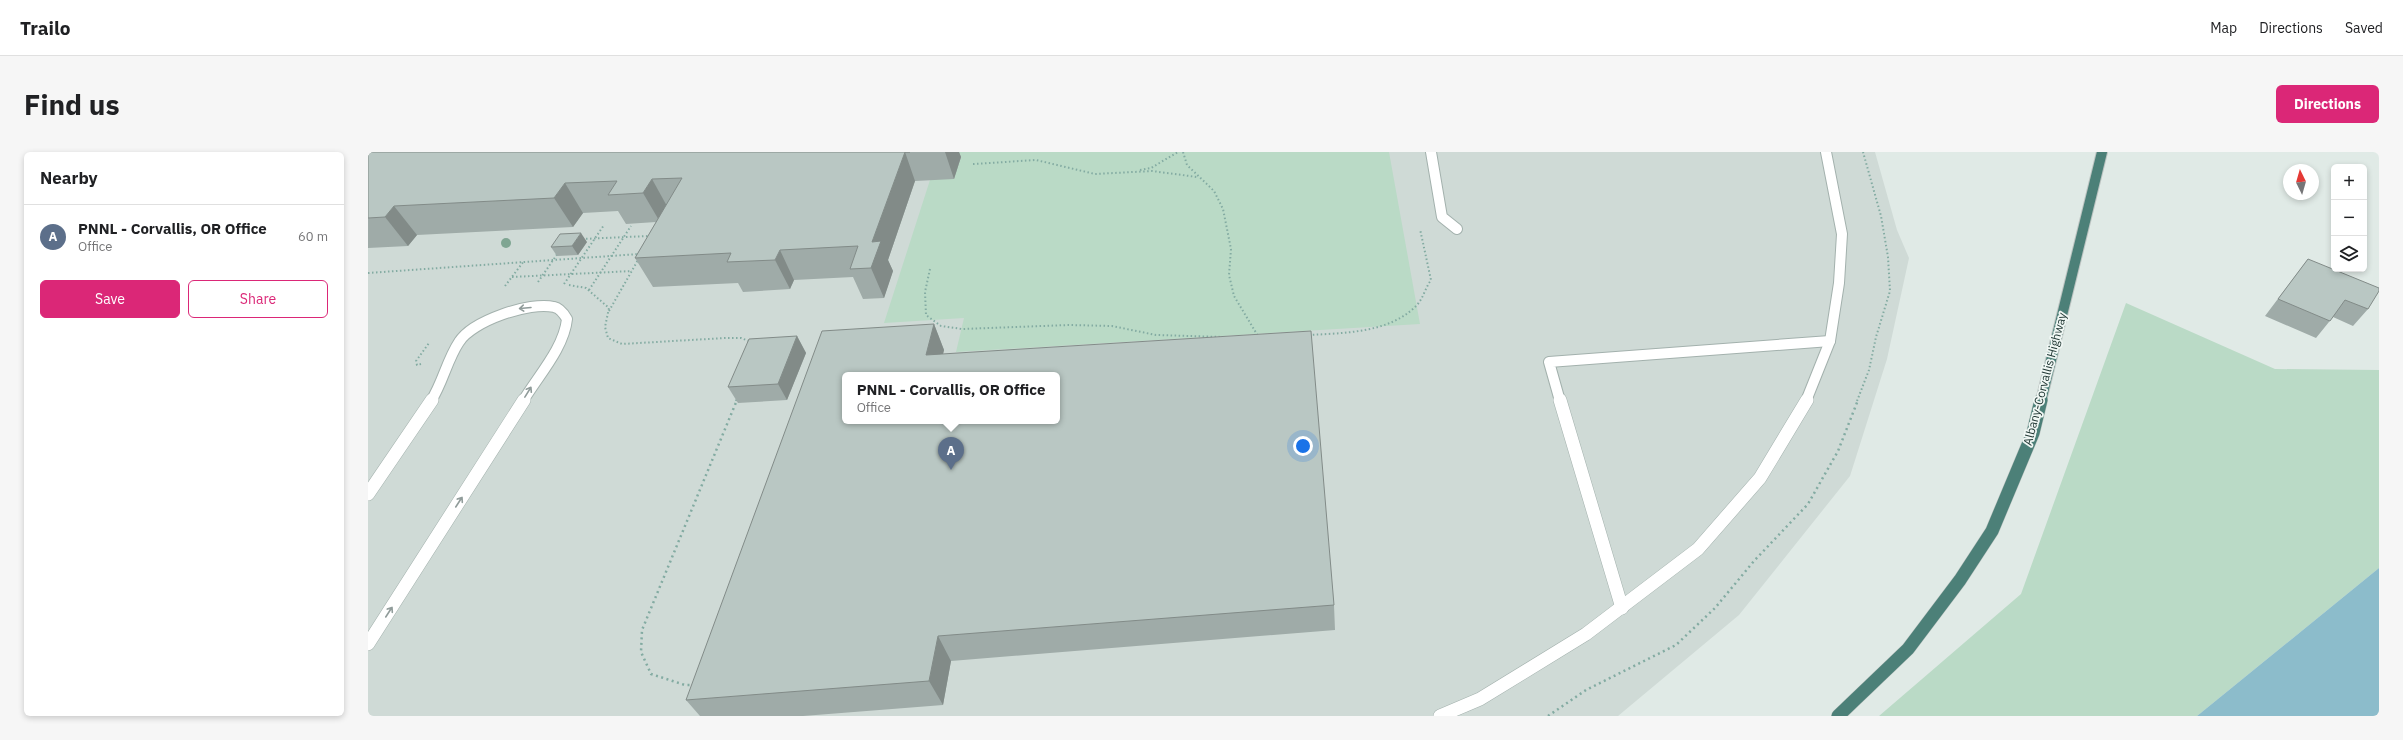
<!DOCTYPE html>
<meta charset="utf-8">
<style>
:root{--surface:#fff;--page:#f6f6f6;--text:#202124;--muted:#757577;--line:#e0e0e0;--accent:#db2777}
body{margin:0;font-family:"IBM Plex Sans",sans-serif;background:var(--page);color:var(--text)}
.controls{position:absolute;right:12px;top:12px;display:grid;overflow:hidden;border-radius:6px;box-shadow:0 2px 6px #0003}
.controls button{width:36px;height:36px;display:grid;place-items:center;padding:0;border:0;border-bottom:1px solid var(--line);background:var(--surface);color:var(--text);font:20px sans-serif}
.compass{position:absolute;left:1915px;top:12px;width:36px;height:36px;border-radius:50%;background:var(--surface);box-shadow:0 2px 6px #0003;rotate:355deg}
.you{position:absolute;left:935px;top:294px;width:14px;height:14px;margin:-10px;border:3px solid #fff;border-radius:50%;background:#1a73e8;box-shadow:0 0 0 6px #1a73e833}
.badge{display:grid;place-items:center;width:26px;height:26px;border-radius:50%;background:var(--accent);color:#fff;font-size:13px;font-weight:700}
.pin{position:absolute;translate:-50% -33px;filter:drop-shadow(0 1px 2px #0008)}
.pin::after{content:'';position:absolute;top:21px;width:14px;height:12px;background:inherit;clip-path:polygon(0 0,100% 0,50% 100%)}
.popup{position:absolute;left:474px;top:220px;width:218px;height:52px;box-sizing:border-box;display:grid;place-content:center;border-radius:6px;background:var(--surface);filter:drop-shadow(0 1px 3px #0005);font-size:13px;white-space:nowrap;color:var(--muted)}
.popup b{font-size:15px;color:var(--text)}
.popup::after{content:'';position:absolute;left:50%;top:100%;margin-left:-8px;border:8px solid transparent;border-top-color:var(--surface)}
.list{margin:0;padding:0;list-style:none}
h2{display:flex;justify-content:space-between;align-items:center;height:52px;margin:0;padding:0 16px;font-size:17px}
h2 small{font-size:13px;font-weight:400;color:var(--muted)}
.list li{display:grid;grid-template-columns:26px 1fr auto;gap:12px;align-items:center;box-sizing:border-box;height:64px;padding:0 16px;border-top:1px solid var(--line)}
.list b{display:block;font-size:15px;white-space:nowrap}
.list p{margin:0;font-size:13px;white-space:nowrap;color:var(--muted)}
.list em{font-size:13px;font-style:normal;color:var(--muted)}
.actions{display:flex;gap:8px;padding:12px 16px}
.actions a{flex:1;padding:9px 0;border:1px solid var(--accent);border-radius:6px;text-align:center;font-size:14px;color:var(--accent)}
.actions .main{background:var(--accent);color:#fff}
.icon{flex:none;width:22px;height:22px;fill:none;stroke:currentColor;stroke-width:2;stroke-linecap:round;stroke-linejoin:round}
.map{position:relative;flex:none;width:2011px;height:564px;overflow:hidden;border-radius:6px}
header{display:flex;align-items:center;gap:24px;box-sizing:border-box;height:56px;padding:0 20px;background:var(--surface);border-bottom:1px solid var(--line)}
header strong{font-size:19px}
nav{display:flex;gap:22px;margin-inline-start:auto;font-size:14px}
.intro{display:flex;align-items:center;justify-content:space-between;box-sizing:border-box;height:96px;padding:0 24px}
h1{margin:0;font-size:28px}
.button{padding:10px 18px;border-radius:6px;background:var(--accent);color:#fff;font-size:14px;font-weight:700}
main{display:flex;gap:24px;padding:0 24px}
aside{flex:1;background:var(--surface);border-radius:6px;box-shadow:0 2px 6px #0003}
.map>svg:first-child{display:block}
.built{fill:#cfdad6;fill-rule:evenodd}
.green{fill:#badac6}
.water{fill:#8cbccb}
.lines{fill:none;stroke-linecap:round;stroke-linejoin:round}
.service-far1-casing{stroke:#a3b1ad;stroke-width:12}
.service-casing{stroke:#a3b1ad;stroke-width:14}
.trunk-far1-casing{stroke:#bdc4c2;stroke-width:12}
.trunk-casing{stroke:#bdc4c2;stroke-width:14}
.path-far1{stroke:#83aba2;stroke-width:2;stroke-dasharray:1.5 2.5;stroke-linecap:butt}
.path{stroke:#83aba2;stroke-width:2.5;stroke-dasharray:2 3.5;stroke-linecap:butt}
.service-far1{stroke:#fff;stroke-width:10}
.service{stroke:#fff;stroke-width:13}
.trunk-far1{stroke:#4c8078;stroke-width:10}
.trunk{stroke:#4c8078;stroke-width:13}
.tree{fill:#7fa592}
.wall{fill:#9faba8}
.shaded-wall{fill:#828b88}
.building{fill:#b9c7c3;stroke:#828b88;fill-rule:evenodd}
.oneway{stroke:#909c9a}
.labels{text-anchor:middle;stroke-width:3.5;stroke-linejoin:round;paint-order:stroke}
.street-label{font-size:12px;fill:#223935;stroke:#f0f7f4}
</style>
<header>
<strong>Trailo</strong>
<nav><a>Map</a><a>Directions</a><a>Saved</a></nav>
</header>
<div class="intro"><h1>Find us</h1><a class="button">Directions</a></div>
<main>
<aside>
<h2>Nearby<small></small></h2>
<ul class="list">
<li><span class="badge" style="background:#5c6f8a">A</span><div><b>PNNL - Corvallis, OR Office</b><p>Office</p></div><em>60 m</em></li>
</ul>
<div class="actions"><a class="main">Save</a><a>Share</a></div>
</aside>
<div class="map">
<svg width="2011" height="564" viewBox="0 0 2011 564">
<rect width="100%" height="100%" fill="#e0eae6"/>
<!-- built -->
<path class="built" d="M0,0H1507L1529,78L1541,106L1519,207L1482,324L1371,463L1250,564H0ZM477,223H689V269H477Z"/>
<!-- green -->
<g class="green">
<path d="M571,0H1021L1052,172L588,200L596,166L516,171Z"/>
<path d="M1758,151L1907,217L2011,218V416L1829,564H1511L1653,442Z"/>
</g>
<!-- water -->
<path class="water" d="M2011,416V564H1829Z"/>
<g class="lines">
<!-- service-far1 casing -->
<g class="service-far1-casing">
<g id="service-far1">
<path d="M1063,0L1074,65L1089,77"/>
<path d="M63,249C75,230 79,208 91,190C104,169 162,149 186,155C192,156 196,162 199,167C196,196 170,224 155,249"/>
<path d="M1192,249L1181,210L1462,189"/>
<path d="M1438,249L1462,189L1471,131L1474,82L1458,0"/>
</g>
</g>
<!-- service casing -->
<g class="service-casing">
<g id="service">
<path d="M1192,248L1254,456"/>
<path d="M0,342L64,248"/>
<path d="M0,492L156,248"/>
<path d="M1072,564L1112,547L1218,482L1330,397L1392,326L1439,248"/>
</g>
</g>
<!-- trunk-far1 casing -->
<g class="trunk-far1-casing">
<path id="trunk-far1" d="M1673,249L1734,0"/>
</g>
<!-- trunk casing -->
<g class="trunk-casing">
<path id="trunk" d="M1470,564L1540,497L1592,428L1624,379L1665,281L1673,248"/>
</g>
<!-- path-far1 -->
<g class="path-far1">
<path d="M815,0L819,13L846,39L855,57L863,97L861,123L866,144L890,184"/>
<path d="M605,12L668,8L727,22L784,19L829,25"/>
<path d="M772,18L783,16L810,0"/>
<path d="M214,87L281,84"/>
<path d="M562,117L557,140L558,163L573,174L594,177L701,173L744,174L788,183L855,185"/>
<path d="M0,121L271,102"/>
<path d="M144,125L264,119"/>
<path d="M170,130L190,101"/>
<path d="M196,132L236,73"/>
<path d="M201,133L218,136L241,156L237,175L240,186L254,192L357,186H373L383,190"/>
<path d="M137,134L156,109"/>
<path d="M221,138L263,74"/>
<path d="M241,159L270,108"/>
<path d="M941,183C976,181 1020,181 1047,155C1055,148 1057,136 1063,128L1052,77"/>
<path d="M53,212L49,213L48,209L61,191"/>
<path d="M368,249L369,246"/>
<path d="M1489,249L1501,218L1508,185L1522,139L1520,105L1513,64L1495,0"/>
</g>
<!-- path -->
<g class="path">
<path d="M327,533H317L283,522L273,500L274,478L369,248"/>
<path d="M1180,564L1218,538L1308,493L1347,456L1386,409L1440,352L1470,299L1490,248"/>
</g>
<!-- service-far1 -->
<use href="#service-far1" class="service-far1"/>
<!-- service -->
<use href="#service" class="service"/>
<!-- trunk-far1 -->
<use href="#trunk-far1" class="trunk-far1"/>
<!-- trunk -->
<use href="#trunk" class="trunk"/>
</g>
<!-- trees -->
<circle class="tree" cx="138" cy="91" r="5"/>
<!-- wall -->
<g class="wall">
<path d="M0,0H591L593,5L586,27L547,29L520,108L525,119L516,146L495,147L485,125L426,128L422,137L375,140L370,131L285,135L267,106L288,70L258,72L250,59L215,61L205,75L49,83L40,94L0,96Z"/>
<path d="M219,90L210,103L189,104L183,95Z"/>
<path d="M1940,107L2000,157L1985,174L1965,165L1948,186L1897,164Z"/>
<path d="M566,172L576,198L575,202L966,453L967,478L583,509L575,553L435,564H332L318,548Z"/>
<path d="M429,184L438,201L419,248L370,251L360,235Z"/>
</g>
<!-- shaded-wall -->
<g class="shaded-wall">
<path d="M537,0L547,29L520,108L525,119L516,146L503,116L504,90Z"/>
<path d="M577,0H591L593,5L586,27Z"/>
<path d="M284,27L300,56L292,70L275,41Z"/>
<path d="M197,31L215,61L205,75L186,46Z"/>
<path d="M26,54L49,83L40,94L17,65Z"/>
<path d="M213,81L219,90L210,103L204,94Z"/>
<path d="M412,98L426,128L422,137L407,108Z"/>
<path d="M566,172L576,198L570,223L558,203Z"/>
<path d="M429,184L438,201L419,248L410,232Z"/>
<path d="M570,484L583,509L575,553L561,529Z"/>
</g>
<!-- building -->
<g class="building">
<path d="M0,0H542H537L504,90L513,89L503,116L482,117L490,94L412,98L407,108L359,110L363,101L267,106L314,26L284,27L275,41L240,43L249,29L197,31L186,46L26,54L17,65L0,66Z"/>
<path d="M213,81L204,94L183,95L192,82Z"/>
<path d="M1940,107L2011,136V139L2000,157L1977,148L1962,169L1910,147Z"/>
<path d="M566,172L558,203L943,179L966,453L570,484L561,529L318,548L454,179ZM477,223H689V269H477Z"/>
<path d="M429,184L410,232L360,235L381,187Z"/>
</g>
<!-- one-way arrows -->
<defs><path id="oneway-shaft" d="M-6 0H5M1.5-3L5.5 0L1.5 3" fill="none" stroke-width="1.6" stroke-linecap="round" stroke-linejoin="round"/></defs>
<g class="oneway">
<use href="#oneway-shaft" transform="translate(157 156) rotate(175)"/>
<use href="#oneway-shaft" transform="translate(160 240) rotate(-58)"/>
<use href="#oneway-shaft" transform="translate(91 350) rotate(-57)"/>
<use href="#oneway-shaft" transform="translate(21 460) rotate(-57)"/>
</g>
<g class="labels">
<!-- street labels -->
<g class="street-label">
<text transform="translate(1677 227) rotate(-75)" y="4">Albany-Corvallis Highway</text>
</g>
</g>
</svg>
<div class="controls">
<button>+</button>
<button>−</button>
<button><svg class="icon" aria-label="layers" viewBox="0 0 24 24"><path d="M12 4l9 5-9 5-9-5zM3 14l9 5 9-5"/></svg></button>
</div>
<svg class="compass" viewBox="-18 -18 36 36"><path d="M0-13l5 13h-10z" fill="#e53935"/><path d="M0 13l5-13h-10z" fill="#757577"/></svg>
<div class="you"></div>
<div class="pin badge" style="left:583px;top:318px;background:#5c6f8a">A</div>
<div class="popup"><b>PNNL - Corvallis, OR Office</b>Office</div>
</div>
</main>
